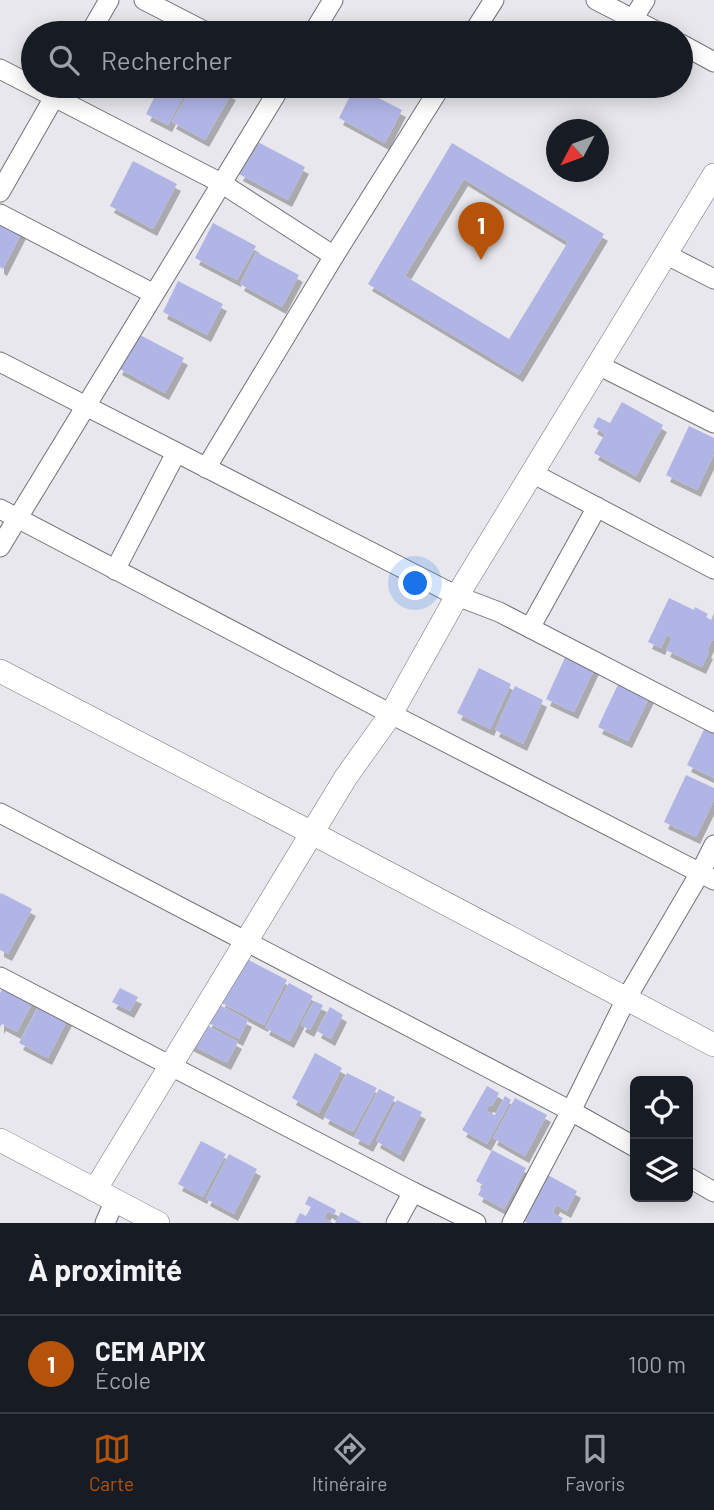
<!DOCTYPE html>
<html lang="fr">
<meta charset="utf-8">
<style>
:root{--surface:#171b24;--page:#20242c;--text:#f1f3f6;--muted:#9ea1a6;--line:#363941;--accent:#b45309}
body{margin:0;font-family:Barlow,sans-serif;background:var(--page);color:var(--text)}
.controls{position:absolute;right:21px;bottom:21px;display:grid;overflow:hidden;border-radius:10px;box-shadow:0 4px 18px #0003}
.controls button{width:63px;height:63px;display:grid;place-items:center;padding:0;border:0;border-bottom:2px solid var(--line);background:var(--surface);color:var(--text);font:35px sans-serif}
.compass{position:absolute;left:546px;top:119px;width:63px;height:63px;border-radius:50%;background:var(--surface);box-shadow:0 4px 18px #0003;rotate:229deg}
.you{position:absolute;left:416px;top:584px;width:24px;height:24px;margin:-18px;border:5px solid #fff;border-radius:50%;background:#1a73e8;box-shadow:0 0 0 10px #1a73e833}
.badge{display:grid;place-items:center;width:46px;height:46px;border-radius:50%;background:var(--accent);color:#fff;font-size:23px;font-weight:700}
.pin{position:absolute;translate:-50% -58px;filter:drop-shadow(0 2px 4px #0008)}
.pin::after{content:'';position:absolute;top:37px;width:24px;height:21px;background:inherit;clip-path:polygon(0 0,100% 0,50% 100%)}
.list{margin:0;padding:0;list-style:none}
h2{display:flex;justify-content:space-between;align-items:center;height:91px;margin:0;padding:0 28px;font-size:30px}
h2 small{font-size:23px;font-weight:400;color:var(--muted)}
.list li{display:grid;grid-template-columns:46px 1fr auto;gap:21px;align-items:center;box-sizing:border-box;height:98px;padding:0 28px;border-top:2px solid var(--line)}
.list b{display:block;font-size:26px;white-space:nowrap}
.list p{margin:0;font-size:23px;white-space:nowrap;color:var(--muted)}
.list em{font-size:23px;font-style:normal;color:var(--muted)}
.icon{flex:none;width:38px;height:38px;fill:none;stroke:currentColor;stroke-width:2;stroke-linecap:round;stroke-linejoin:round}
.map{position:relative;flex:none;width:714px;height:1223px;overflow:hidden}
.search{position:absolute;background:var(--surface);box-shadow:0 4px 18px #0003;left:21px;right:21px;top:21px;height:77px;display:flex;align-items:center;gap:18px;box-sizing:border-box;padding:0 24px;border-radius:38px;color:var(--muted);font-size:26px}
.sheet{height:189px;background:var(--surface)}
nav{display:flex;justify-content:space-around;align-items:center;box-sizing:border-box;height:98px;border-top:2px solid var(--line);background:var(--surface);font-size:19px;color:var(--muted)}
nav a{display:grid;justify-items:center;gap:4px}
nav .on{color:var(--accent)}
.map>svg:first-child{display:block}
.building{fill:#b0b5e6;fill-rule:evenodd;filter:url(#shadow)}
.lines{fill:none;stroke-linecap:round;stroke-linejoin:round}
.minor-casing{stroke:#727277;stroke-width:21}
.tertiary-casing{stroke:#727277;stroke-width:24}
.minor{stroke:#fff;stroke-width:19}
.tertiary{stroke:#fff;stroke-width:23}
</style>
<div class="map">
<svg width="714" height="1223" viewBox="0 0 714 1223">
<defs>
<filter id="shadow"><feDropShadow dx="4" dy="7" stdDeviation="0" flood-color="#0004"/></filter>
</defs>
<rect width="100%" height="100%" fill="#e7e7ed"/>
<!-- building -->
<g class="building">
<path d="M160,86H189L168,125L146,114Z"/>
<path d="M192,86H218L232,93L205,140L172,122Z"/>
<path d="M355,86L402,110L385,143L339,118Z"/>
<path d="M256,141L305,167L288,200L239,174Z"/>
<path d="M452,143L604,234L519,375L368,284ZM464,179L568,242L509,339L405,276Z"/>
<path d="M133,161L177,184L153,229L110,206Z"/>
<path d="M0,210L26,224L3,269L0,267Z"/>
<path d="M213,223L256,246L237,280L195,258Z"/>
<path d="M256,252L299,275L282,307L240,284Z"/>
<path d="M178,281L223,304L207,335L163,312Z"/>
<path d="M136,333L184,358L165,393L118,368Z"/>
<path d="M622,402L663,425L636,476L594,453L605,434L593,427L598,417L610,423Z"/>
<path d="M689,426L714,438V454L697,490L666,475Z"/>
<path d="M669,598L694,610L695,607L708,614L706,617L711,620L714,613V641L712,640L707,651L709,652L702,667L666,650L672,638L667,635L661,648L648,642Z"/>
<path d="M569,649L597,663L574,712L546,699Z"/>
<path d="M479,668L511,684L490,729L457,713Z"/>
<path d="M620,680L651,694L628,741L598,727Z"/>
<path d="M515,686L543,700L523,744L495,730Z"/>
<path d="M708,721L714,724V778L687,765Z"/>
<path d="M686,775L714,788V800L696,837L664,822Z"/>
<path d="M1,893L32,909L8,954L0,950V895Z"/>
<path d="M243,957L287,980L264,1025L220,1002Z"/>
<path d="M5,983L35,998L17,1032L2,1024L0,1027V993Z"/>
<path d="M289,983L313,996L290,1041L265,1028Z"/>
<path d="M120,988L138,997L130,1011L112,1002Z"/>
<path d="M45,994L73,1009L48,1058L19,1043Z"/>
<path d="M314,1001L323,1005L310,1030L301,1025Z"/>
<path d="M216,1003L248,1020L239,1039L207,1022Z"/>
<path d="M330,1007L343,1015L331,1039L317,1031Z"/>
<path d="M199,1021L238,1042L227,1063L187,1043Z"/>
<path d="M315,1053L342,1068L319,1113L292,1098Z"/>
<path d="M347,1073L377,1088L353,1132L324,1117Z"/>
<path d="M487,1086L499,1093L492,1106L489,1105L486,1111L495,1115L505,1096L511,1100L487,1144L462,1130Z"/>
<path d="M379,1089L395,1097L369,1145L354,1137Z"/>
<path d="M515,1098L547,1115L525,1156L493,1138Z"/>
<path d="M397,1100L422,1112L400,1155L376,1141Z"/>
<path d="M201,1141L226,1154L203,1197L178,1184Z"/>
<path d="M492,1150L526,1168L504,1209L478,1195L483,1185L476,1181Z"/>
<path d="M229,1154L257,1169L234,1214L206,1199Z"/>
<path d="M546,1174L577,1191L567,1211L556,1205L553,1213L563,1218L560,1223H528L522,1220Z"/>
<path d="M309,1196L336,1210L334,1215L328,1211L324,1218L333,1223H295L300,1213L306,1216L311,1207L305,1204Z"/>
<path d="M341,1212L362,1223H335Z"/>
</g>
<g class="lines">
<!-- minor casing -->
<g class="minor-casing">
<g id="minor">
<path d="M144,0L208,33"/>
<path d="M596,0L660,33"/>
<path d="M633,19L645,0"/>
<path d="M90,33L109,0"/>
<path d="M313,33L333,0"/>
<path d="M473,33L494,0"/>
<path d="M681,44L714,62"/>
<path d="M0,69L221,183L334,256"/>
<path d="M0,192L60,87"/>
<path d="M0,214L154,294"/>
<path d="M665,254L714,279"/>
<path d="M0,362L457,596L499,612L714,723"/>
<path d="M598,365L714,423"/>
<path d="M206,468L334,256L441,86"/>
<path d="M532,473L714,569"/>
<path d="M0,509L391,714L714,880"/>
<path d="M0,547L281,86"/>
<path d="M115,570L176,453"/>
<path d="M530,628L597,507"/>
<path d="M0,813L571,1111L635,1147"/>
<path d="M0,977L413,1192L476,1223"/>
<path d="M688,1177L714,1192"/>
<path d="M105,1223L115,1200"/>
<path d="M396,1223L413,1192"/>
<path d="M512,1223L571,1111L626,999L700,873L714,845"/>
</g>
</g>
<!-- tertiary casing -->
<g class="tertiary-casing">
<g id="tertiary">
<path d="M0,671L312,833L714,1045"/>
<path d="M0,1140L158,1223"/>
<path d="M95,1190L346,777L391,714L457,596L714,175"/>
</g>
</g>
<!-- minor -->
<use href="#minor" class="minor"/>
<!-- tertiary -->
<use href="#tertiary" class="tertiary"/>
</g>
</svg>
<div class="controls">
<button><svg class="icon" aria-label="locate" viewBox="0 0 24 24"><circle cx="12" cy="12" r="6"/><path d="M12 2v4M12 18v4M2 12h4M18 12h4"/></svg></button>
<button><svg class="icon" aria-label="layers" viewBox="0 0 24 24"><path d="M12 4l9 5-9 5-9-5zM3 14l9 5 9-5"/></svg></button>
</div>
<svg class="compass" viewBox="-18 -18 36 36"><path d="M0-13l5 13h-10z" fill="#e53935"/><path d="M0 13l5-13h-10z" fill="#9ea1a6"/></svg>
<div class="you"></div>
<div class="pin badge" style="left:481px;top:260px">1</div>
<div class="search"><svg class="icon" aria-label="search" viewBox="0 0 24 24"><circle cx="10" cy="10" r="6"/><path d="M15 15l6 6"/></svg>Rechercher</div>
</div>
<section class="sheet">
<h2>À proximité<small></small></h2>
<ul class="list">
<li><span class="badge">1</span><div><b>CEM APIX</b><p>École</p></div><em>100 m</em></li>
</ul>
</section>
<nav>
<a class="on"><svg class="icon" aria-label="map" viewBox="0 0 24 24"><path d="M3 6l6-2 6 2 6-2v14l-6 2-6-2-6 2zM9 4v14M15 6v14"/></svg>Carte</a>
<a><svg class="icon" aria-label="directions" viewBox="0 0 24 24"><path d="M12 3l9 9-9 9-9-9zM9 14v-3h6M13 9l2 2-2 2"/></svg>Itinéraire</a>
<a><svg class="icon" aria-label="saved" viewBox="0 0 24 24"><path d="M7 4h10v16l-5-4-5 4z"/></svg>Favoris</a>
</nav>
